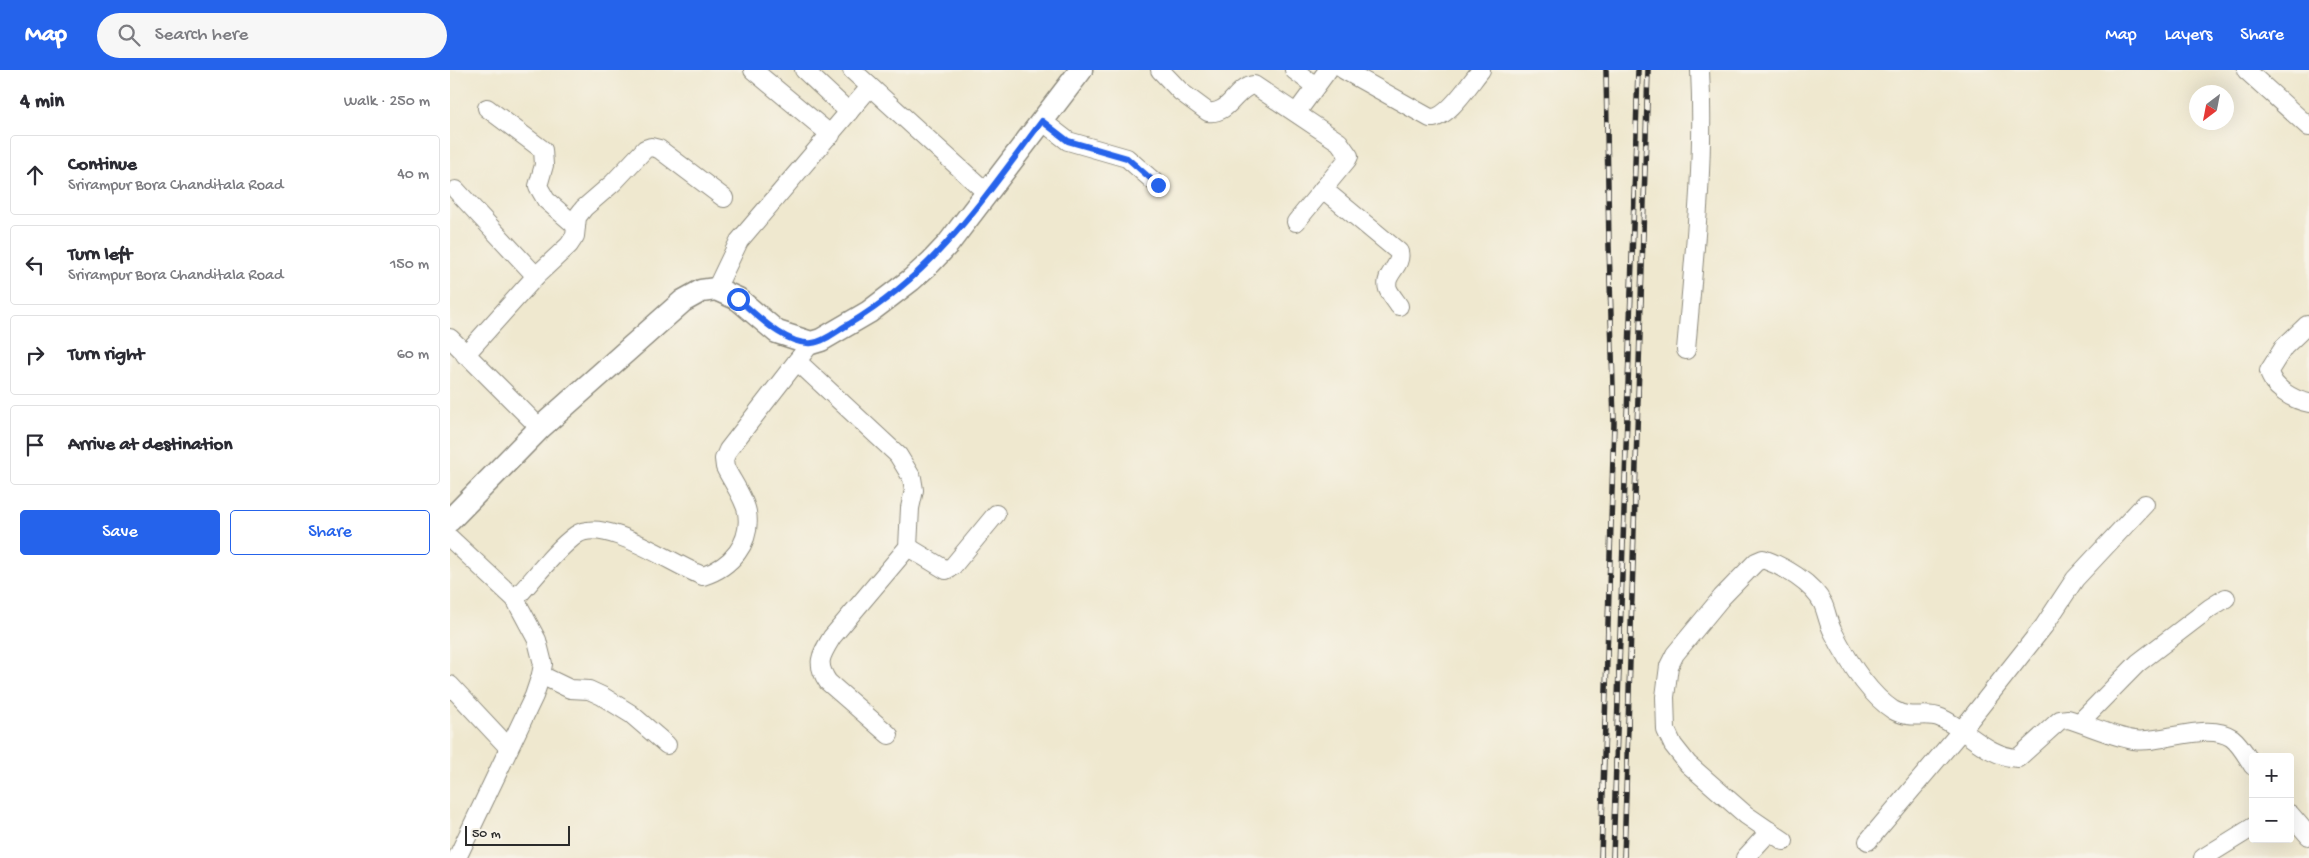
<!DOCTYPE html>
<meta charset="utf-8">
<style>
:root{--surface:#fff;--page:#f7f7f7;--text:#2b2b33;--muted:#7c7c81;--line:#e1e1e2;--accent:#2563eb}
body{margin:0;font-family:"Gochi Hand",sans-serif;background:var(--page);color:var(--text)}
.controls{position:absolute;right:15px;bottom:15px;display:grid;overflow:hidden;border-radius:5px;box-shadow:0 5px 20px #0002}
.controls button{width:45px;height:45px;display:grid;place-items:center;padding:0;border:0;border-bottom:1px solid var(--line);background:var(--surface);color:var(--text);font:25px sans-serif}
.compass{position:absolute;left:1739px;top:15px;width:45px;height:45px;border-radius:50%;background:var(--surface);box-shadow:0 5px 20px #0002;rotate:212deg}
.scale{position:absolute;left:15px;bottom:12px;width:105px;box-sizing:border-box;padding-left:5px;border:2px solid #2b2b2b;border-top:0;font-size:14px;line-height:18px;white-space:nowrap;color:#2b2b2b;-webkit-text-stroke:4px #f7f3e8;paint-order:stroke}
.stop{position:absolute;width:15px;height:15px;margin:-11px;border:4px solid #2563eb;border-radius:50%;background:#fff}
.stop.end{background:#2563eb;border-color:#fff;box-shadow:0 1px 5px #0008}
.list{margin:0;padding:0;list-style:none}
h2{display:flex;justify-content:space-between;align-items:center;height:65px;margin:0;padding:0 20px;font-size:21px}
h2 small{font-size:16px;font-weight:400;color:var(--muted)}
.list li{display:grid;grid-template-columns:32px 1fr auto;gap:15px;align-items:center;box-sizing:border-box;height:80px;margin:0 10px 10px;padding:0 10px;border:1px solid var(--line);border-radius:5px}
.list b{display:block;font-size:19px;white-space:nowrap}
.list p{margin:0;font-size:16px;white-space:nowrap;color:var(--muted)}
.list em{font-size:16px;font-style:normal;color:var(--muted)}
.actions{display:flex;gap:10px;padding:15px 20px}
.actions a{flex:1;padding:11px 0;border:1px solid var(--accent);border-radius:5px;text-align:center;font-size:18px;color:var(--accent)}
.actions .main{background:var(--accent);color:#fff}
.icon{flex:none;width:28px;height:28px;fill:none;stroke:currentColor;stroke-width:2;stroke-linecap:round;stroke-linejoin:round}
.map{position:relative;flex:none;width:1859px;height:788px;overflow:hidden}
header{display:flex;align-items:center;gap:30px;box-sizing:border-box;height:70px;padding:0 25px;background:var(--accent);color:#fff}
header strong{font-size:24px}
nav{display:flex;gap:28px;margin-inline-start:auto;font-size:18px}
.search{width:350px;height:45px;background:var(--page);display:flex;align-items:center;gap:12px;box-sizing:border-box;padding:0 18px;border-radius:28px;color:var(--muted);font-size:19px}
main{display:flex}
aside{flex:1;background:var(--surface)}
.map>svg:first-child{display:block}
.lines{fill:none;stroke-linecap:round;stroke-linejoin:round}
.minor-casing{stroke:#8d8a7d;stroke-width:20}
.major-casing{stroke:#8d8a7d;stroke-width:25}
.minor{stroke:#fff;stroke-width:18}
.major{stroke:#fff;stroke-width:22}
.rail-casing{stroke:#2b2b2b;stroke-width:5.5}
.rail{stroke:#f7f3e8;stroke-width:4;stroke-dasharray:11;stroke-linecap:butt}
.route{stroke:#2563eb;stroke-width:6}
</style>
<header>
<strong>Map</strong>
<div class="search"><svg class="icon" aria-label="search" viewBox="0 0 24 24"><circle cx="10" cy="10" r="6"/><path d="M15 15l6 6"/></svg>Search here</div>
<nav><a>Map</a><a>Layers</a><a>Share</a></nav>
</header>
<main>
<aside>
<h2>4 min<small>Walk · 250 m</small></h2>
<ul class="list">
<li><svg class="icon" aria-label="ahead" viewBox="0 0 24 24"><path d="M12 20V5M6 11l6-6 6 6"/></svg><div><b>Continue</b><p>Srirampur Bora Chanditala Road</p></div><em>40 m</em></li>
<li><svg class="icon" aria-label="left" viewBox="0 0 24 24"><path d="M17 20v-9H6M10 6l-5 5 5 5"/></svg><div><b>Turn left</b><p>Srirampur Bora Chanditala Road</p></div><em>150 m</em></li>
<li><svg class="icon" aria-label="right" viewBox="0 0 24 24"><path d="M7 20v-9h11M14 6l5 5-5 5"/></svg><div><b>Turn right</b></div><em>60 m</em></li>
<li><svg class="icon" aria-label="arrive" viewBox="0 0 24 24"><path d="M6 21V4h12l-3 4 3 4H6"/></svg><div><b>Arrive at destination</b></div></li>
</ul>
<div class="actions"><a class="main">Save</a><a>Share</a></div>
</aside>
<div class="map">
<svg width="1859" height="788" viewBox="0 0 1859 788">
<rect width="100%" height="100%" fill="#f7f3e8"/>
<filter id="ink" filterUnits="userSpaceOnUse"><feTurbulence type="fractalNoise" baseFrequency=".02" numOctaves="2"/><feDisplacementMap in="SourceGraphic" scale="10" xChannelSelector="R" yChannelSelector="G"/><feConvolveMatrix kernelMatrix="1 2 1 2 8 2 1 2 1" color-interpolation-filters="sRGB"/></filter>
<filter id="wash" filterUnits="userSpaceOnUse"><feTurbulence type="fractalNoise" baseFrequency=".0096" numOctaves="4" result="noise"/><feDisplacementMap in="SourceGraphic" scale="20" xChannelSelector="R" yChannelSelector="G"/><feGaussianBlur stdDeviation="1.12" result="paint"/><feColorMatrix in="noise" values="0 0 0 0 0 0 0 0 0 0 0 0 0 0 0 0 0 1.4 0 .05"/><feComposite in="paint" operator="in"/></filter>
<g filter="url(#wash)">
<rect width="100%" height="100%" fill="#efe8cf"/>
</g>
<g filter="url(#ink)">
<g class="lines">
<!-- minor casing -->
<g class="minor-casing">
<g id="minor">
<path d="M303,0L381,65"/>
<path d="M354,0L399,42"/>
<path d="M402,0L537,123"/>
<path d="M710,0L731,22L758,42C780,45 785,17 804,15L889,72L899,86L897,90L846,152"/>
<path d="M844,0L865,16"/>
<path d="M894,0L980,48C997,50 1020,13 1031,0"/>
<path d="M1796,0L1859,57"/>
<path d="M37,38L93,80L94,95L88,116L96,130L126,156"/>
<path d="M847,42L878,0"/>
<path d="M592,51L618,71L677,88L708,115"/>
<path d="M873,119L949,182C953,196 933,204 938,219C940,224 945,230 949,236"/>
<path d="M6,120L86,206"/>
<path d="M266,219L289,171L420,17"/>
<path d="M1857,255L1834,277L1819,301C1822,318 1843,330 1859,333"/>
<path d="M0,268L90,358"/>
<path d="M1236,280C1244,187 1255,93 1250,0"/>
<path d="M15,285L86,206L119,175L125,166L127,147L134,138L163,113L195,79L201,77L209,79L274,128"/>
<path d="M347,291L448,385L462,408L464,420L460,438L458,477L382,567C371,585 365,593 378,612L439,665"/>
<path d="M0,468L65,529L87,570L93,594L91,605L84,626L7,788"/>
<path d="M458,477L496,500L503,496L546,444"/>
<path d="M65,529C83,510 105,480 126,465C154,445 223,495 253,506C281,497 302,473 297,442C294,427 281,410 275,397L274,389L278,380L361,273"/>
<path d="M91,605L120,619L139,620L152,626L181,644L217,675"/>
<path d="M0,615L59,678"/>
<path d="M1630,652L1688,593L1760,538L1776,528"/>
<path d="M1840,744L1859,766"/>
<path d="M1334,771L1296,745L1238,694L1223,675L1216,660L1215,627L1219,596L1225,584L1272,527L1306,492L1313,489C1333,496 1363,513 1373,534C1377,543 1378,553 1383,562C1397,589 1417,623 1443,640C1462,651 1475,641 1491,648C1517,660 1538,687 1568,688L1610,650L1618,649C1638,655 1664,667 1684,670C1712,674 1758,651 1782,668C1791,675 1797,687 1803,696"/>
<path d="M1418,771L1511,661L1594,556L1625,509L1695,434"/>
<path d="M1295,788L1320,761"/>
<path d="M1753,788L1803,757"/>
</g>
</g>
<!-- major casing -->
<g class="major-casing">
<path id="major" d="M0,450L90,358L233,231L251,221L266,219L288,229L327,262L361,273L371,270L419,242L461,210L481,192L498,174L631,0"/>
</g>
<!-- minor -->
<use href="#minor" class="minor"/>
<!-- major -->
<use href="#major" class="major"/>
<!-- rail casing -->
<g class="rail-casing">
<g id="rail">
<path d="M1151,788L1164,353L1159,175L1156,0"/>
<path d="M1163,788L1188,0"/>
<path d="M1174,788L1198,0"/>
</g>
</g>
<!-- rail -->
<use href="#rail" class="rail"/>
</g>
</g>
<g class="lines" filter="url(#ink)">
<!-- route -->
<path class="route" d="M288,229C306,244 336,276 362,273C374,272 388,260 399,254C484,204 534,128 592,51L618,71L677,88L708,115"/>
</g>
</svg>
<div class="controls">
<button>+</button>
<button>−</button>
</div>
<svg class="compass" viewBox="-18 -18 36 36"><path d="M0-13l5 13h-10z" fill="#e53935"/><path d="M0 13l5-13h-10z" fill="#7c7c81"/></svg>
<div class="scale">50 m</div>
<div class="stop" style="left:288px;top:229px"></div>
<div class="stop end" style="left:708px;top:115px"></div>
</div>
</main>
